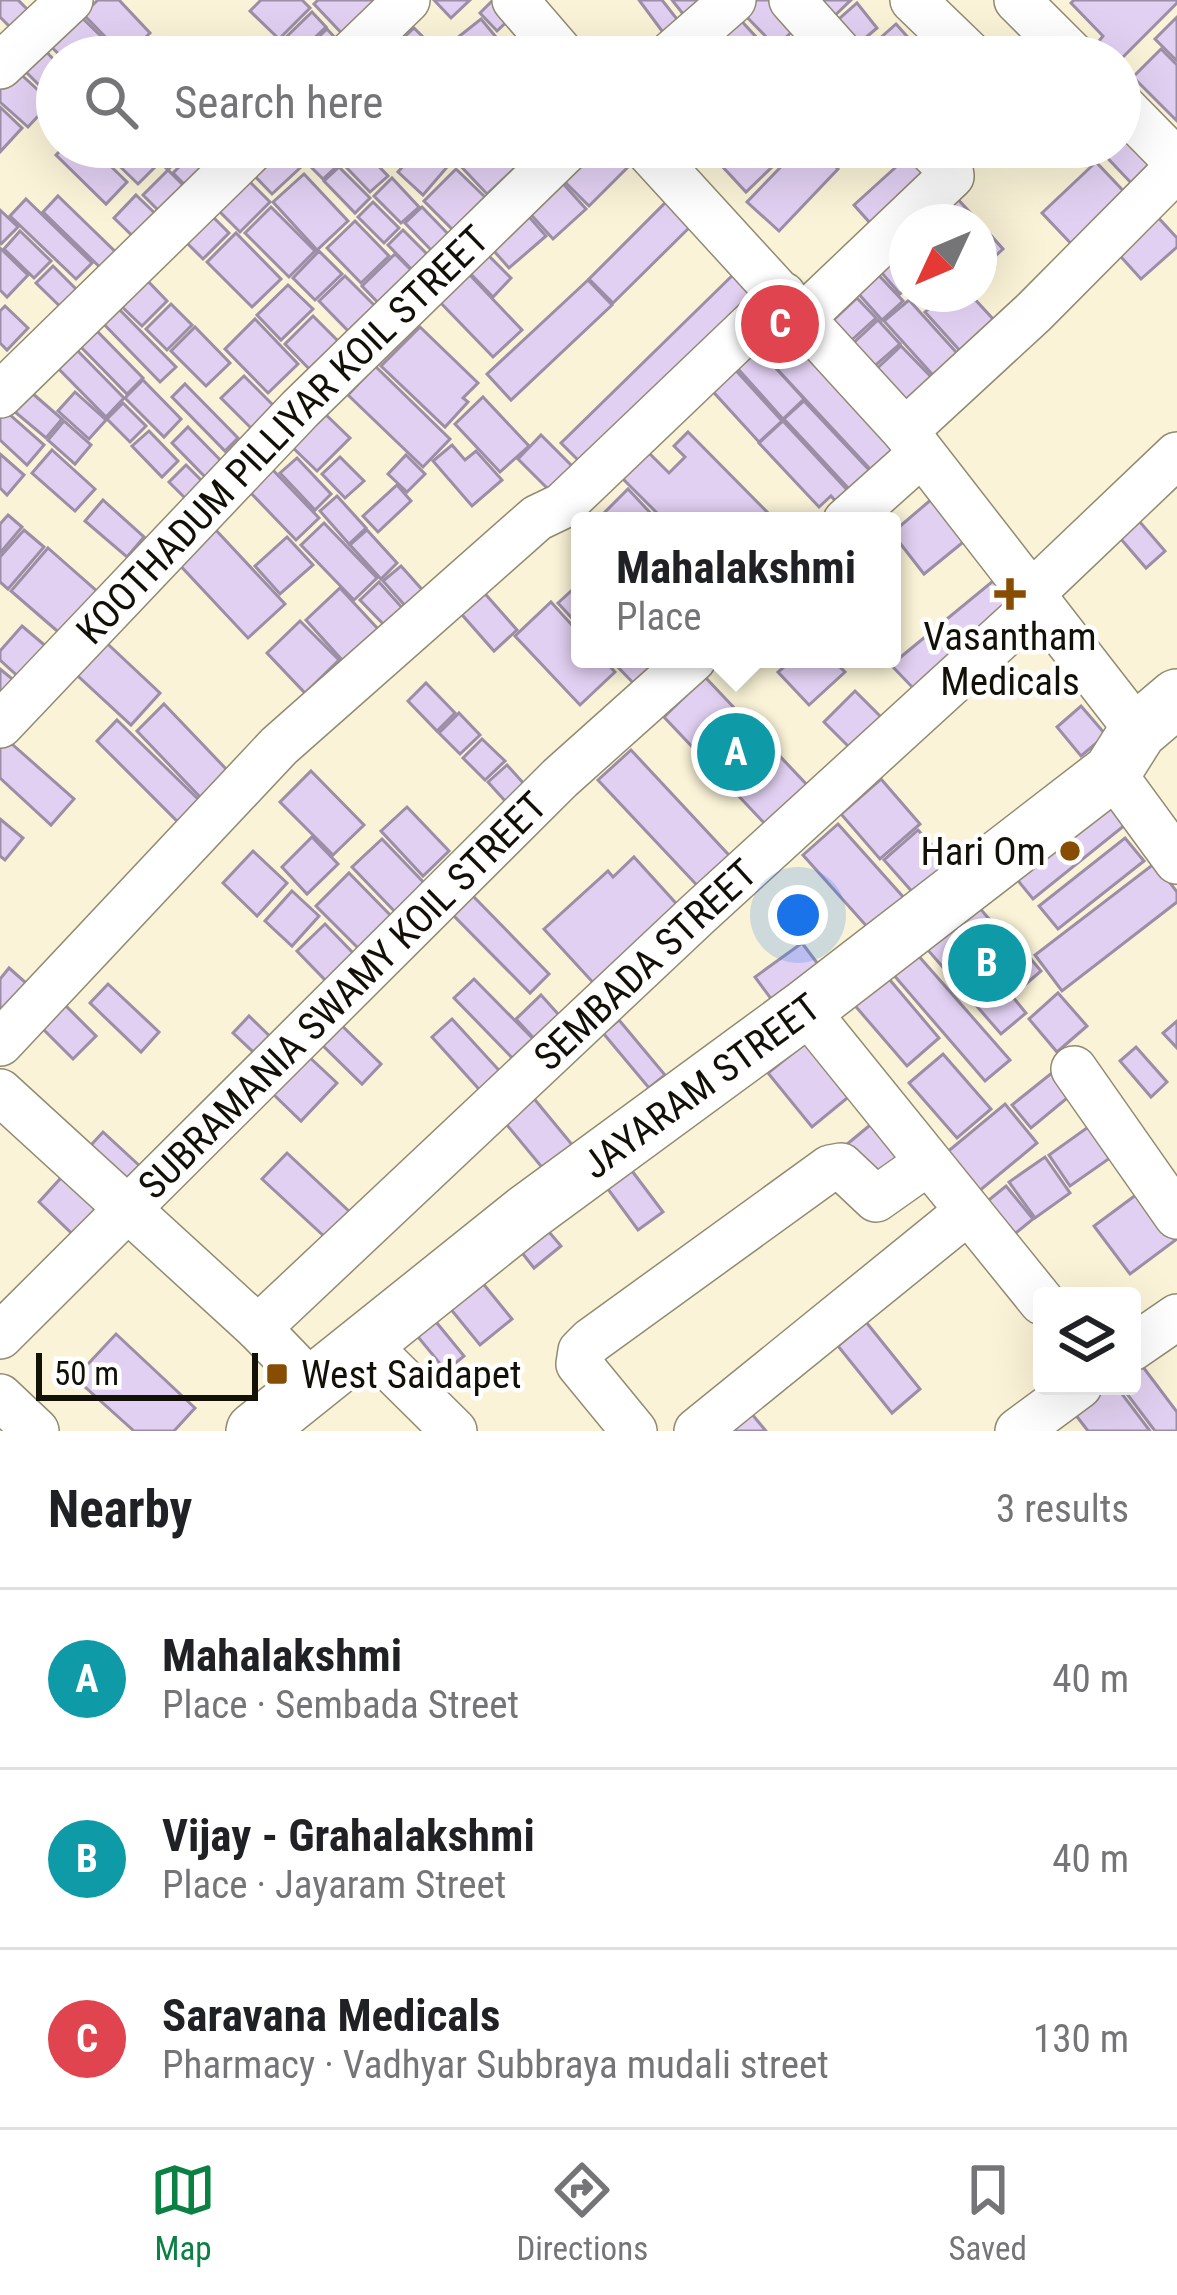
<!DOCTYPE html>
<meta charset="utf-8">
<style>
:root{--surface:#fff;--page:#f2f2f2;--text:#202124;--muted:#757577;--line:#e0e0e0;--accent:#0b8043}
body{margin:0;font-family:"Roboto Condensed",sans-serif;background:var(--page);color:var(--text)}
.controls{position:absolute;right:36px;bottom:36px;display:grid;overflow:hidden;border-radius:12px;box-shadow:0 12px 48px #0002}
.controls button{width:108px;height:108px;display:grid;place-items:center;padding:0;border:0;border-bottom:3px solid var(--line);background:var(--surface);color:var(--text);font:60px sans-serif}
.compass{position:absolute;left:889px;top:204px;width:108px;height:108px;border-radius:50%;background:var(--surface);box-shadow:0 12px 48px #0002;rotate:226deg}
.scale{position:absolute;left:36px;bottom:30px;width:222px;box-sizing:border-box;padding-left:12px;border:6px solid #121007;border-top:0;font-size:33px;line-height:42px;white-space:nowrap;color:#121007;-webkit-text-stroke:9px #fff;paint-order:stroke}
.you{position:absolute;left:798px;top:915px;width:42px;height:42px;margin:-30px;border:9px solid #fff;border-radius:50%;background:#1a73e8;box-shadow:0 0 0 18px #1a73e833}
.badge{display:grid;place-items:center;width:78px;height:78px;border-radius:50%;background:var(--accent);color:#fff;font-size:39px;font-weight:700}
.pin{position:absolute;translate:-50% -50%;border:6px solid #fff;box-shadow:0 3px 12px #0006}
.popup{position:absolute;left:571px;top:512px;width:330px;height:156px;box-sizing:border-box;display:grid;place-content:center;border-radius:12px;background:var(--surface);filter:drop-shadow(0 3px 9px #0005);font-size:39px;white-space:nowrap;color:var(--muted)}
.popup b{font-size:45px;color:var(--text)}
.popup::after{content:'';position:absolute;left:50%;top:100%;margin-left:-24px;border:24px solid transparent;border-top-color:var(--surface)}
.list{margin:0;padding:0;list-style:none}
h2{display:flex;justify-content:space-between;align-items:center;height:156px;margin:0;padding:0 48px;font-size:51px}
h2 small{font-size:39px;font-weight:400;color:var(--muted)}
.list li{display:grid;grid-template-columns:78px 1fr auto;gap:36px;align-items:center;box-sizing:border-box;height:180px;padding:0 48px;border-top:3px solid var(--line)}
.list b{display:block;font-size:45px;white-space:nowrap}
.list p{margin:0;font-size:39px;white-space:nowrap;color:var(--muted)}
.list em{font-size:39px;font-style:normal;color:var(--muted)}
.icon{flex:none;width:66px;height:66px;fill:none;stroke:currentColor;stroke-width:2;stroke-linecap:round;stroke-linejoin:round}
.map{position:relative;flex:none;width:1177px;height:1431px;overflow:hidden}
.search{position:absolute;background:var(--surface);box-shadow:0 12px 48px #0002;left:36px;right:36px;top:36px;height:132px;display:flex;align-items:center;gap:30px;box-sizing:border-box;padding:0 42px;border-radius:66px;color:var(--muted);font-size:45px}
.sheet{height:696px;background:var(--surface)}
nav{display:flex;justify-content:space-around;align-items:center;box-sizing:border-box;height:168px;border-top:3px solid var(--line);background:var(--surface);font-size:33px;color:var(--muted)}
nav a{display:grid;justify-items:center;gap:6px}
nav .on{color:var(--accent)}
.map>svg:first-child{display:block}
.building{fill:#e2d0f2;stroke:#9b8ea6;stroke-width:3}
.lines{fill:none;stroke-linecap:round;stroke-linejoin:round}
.minor-casing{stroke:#918b71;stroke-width:48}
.major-casing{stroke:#918b71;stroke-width:60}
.minor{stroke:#fff;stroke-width:45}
.major{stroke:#fff;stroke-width:57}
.poi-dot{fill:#874d03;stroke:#fff;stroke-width:4.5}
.labels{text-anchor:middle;stroke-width:9;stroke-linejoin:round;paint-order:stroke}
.street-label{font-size:39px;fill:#121007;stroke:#fff}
.poi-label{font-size:39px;fill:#121007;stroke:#fff}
</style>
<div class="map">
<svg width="1177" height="1431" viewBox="0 0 1177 1431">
<rect width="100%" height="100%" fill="#faf3d7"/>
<!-- building -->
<g class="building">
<path d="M0,0H18L33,15L16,33L0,17Z"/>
<path d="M98,0H119L150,33L125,57L83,14Z"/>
<path d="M261,0H302L310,8L279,39L250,11Z"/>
<path d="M318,0H374L383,9L349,41L314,4Z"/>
<path d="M434,0H470L451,18Z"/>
<path d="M493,0H506L517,12L497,31L480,13Z"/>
<path d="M639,0H662L680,23L665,35Z"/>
<path d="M672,0H712L687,19Z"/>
<path d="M750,0H786L805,19L776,47L740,10Z"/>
<path d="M805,0H851L827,23Z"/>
<path d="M1074,0H1177V3L1120,60L1099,41L1103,36L1071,3Z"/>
<path d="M857,3L877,28L850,51L830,27Z"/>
<path d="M74,10L110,45L99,57H62L44,40Z"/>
<path d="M312,12L326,27L294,57L280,43Z"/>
<path d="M735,14L770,52L765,57H742L718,30Z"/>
<path d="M1177,17V61L1155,39Z"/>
<path d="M481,19L496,37L471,57H433Z"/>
<path d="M806,23L825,57H804L788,42Z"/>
<path d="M896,24L922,53L917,57H859Z"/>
<path d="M414,28L431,45L418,57H383Z"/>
<path d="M327,29L348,52L343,57H297Z"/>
<path d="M150,39L167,57H131Z"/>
<path d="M274,43L286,57H257Z"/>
<path d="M39,44L57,63V77L44,90L19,65Z"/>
<path d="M787,45L800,57H775Z"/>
<path d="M1161,49L1177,65V121L1133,77Z"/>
<path d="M14,68L51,102L28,127L0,102V84Z"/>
<path d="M0,107L22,128L0,152Z"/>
<path d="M1120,112L1165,159L1135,187L1097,147H1120Z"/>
<path d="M64,147H91L127,182L106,204L56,155Z"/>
<path d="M100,147H136L156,166L138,184Z"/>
<path d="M144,147H190L168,170Z"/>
<path d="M199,147H207L226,165L196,196L173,173Z"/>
<path d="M268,147H281L301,167L272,194L247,168Z"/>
<path d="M291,147H317L336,167L323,179Z"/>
<path d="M376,147H412L395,165Z"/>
<path d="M420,147H427L448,166L423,195L398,172Z"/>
<path d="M438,147H463L451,159Z"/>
<path d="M467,147H501L518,165L487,194L454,159Z"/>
<path d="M592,147H624L636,159L589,206L561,178Z"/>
<path d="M740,147H793L746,192L721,165Z"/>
<path d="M800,147H814L838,169L779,231L747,202Z"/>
<path d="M820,147H850L835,162Z"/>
<path d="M918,147L945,175L880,234L854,205Z"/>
<path d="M363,150L388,176L370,192L346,167Z"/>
<path d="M1096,162L1132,200L1078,251L1042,213Z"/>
<path d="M339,167L370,198L355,213L324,181Z"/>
<path d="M456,169L485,197L453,230L424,201Z"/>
<path d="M168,170L195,197L171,223L143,195Z"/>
<path d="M304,174L348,221L317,250L273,202Z"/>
<path d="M243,175L270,202L240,232L213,205Z"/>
<path d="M392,178L419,207L401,223L374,196Z"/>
<path d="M558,178L586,209L553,239L525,208Z"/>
<path d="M675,193L699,218L613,303L589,279Z"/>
<path d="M952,193L979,222H934Z"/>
<path d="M136,195L167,225L145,248L114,218Z"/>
<path d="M58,196L126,262L110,277L43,212Z"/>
<path d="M26,199L92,263L76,279L10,216Z"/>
<path d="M373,202L399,228L384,243L358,217Z"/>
<path d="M271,207L315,251L289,277L245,233Z"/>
<path d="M422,207L450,236L433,252L405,223Z"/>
<path d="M204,208L229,233L203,259L178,234Z"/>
<path d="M0,210L18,227L1,244H0Z"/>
<path d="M523,210L546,236L509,268L486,242Z"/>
<path d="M1154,213L1177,238V247L1141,279L1113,248Z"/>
<path d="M355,221L389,256L361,283L327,248Z"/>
<path d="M979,222L1003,249L979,271Z"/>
<path d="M403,230L435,262L419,277L388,245Z"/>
<path d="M20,231L51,261L34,278L4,249Z"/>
<path d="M236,233L281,279L252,307L207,262Z"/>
<path d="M907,237V288L900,294L875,265Z"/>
<path d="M0,248L28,275L7,297L0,290Z"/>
<path d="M319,251L342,274L315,300L293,278Z"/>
<path d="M484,251L511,278L493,297L466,269Z"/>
<path d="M395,254L422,281L389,314L362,286Z"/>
<path d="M869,265L903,301L882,320L849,283Z"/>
<path d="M53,266L87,300L71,317L36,283Z"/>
<path d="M741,267L772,298L592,474L561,443Z"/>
<path d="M467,272L522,330L493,357L438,300Z"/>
<path d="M143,276L167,301L142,326L117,302Z"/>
<path d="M345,276L383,314L357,340L319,301Z"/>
<path d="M588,280L612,305L511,400L487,374Z"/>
<path d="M288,285L313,309L281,340L257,315Z"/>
<path d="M945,294H970L1005,332L972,364L925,312Z"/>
<path d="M857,298L876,318L844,347L826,327Z"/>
<path d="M110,300L176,367L160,382L95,315Z"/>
<path d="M909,300L965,362L941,384L884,321Z"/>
<path d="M171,304L192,325L167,350L146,329Z"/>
<path d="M5,306L28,328L7,350L0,343V311Z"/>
<path d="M773,315L896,448L871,470L748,338Z"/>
<path d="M313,316L345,348L316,376L285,344Z"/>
<path d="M255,319L298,364L268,393L225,349Z"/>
<path d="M878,320L900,344L869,371L848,348Z"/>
<path d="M195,327L230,363L206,386L171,351Z"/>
<path d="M420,327L478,383L463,398L468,402L445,427L381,366Z"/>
<path d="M95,329L143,378L127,394L79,345Z"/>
<path d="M752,342L804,399L783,419L731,361Z"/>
<path d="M70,343L124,398L106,417L51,361Z"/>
<path d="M901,346L937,383L905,414L868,377Z"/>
<path d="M730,364L782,421L759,442L707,385Z"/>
<path d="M375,366L450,439L423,467L348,395Z"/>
<path d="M244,376L278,410L256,433L221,398Z"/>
<path d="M143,380L181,419L164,437L125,398Z"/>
<path d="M185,384L238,438L225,451L172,397Z"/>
<path d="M25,387L62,419L46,438L8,406Z"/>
<path d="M75,392L106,420L89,439L58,411Z"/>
<path d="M483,397L529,446L500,472L455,424Z"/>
<path d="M804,401L871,472L851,491L784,419Z"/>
<path d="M123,403L146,426L130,442L107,419Z"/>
<path d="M0,406L44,445L27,465L0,440Z"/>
<path d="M321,410L350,438L317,471L288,443Z"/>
<path d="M64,421L91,445L75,464L48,440Z"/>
<path d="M783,421L850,493L838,504L831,496L819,507L759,443Z"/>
<path d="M188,427L230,470L214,486L172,443Z"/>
<path d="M149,431L178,461L162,477L132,446Z"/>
<path d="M688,432L776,521H665L615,471L649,453L669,473L685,457L674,446Z"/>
<path d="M541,435L578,472L554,495L518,459Z"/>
<path d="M452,445L465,460L476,451L502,480L472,506L433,461Z"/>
<path d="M52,450L95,489L75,511L32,473Z"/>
<path d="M0,454L24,475L7,495L0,488Z"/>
<path d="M406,455L425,474L407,492L388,474Z"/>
<path d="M340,457L364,481L345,498L322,474Z"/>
<path d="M297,458L331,494L315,510L280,473Z"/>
<path d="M186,465L211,490L194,507L169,482Z"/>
<path d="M270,467L319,518L296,540L247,489Z"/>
<path d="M397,485L411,501L378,532L363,516Z"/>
<path d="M628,489L658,521H607L602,515Z"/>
<path d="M337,496L366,528L349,544L320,511Z"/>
<path d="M933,498L967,539L924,574L892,533Z"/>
<path d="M103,500L144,537L127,557L85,521Z"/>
<path d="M1133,514L1165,551L1146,568L1114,531Z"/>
<path d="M8,515L22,527L0,553V524Z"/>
<path d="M324,523L377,578L354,600L301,545Z"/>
<path d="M213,527L285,604L248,638L176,561Z"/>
<path d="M24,530L44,547L8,589L0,582V557Z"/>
<path d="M367,530L397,563L381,579L350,545Z"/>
<path d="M287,537L313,565L280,594L255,566Z"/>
<path d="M48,548L99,593L63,636L11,591Z"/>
<path d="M401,566L426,594L409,610L383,581Z"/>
<path d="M993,581L1014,604L914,689L891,665Z"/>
<path d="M379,582L405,611L387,628L360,600Z"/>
<path d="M580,583V627L558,603Z"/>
<path d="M340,588L378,629L343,661L306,620Z"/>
<path d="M480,588L517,630L494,651L457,609Z"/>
<path d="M551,602L580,634V659H603L615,672L580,705L515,636Z"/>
<path d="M300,621L339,660L305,693L267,653Z"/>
<path d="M22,626L48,648L21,679L0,660V651Z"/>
<path d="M96,633L160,693L131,725L66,665Z"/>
<path d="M610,659H675L641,691Z"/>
<path d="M793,659H832L845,672L809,705L778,672Z"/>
<path d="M0,669L16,682L0,701Z"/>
<path d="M705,677L809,787L767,826L664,717Z"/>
<path d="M426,683L455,713L437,731L408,701Z"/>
<path d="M855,691L885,721L854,752L824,722Z"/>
<path d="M164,704L228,771L201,798L137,731Z"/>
<path d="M1081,706L1106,735L1081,756L1057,727Z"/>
<path d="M459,713L480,735L460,754L439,733Z"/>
<path d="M117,720L199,800L178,822L97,741Z"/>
<path d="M4,737L74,799L51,825L0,778V742Z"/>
<path d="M482,739L505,761L485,780L463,758Z"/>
<path d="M631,750L740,867L708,897L598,780Z"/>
<path d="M507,765L525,785L506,802L488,782Z"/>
<path d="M311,771L364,825L333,855L280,802Z"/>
<path d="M881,779L920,824L880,859L841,814Z"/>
<path d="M1107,803L1125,825L1033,899L1015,877Z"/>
<path d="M407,807L449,851L423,876L381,831Z"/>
<path d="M0,819L23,838L5,860L0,856Z"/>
<path d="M838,824L905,899L870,930L803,855Z"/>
<path d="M918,830L950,865L916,896L884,860Z"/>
<path d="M312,837L338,864L307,894L282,867Z"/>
<path d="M1125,838L1144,861L1058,929L1039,906Z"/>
<path d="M382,839L429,888L399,916L352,867Z"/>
<path d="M253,851L287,883L257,916L223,883Z"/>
<path d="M634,857L683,911L598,988L544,929L608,871L613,877Z"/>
<path d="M1155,863L1177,892V902L1062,991L1035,955Z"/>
<path d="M349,873L394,919L361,951L316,906Z"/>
<path d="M292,891L319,916L292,946L265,921Z"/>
<path d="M473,896L549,974L530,993L453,915Z"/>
<path d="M977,905L1021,956L1025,952L1041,971L1012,996L1026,1013L1001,1034L927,949Z"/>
<path d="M325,924L355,955L328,983L297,951Z"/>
<path d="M802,943L827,976L780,1011L755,977Z"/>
<path d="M916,953L1010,1060L985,1081L892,973Z"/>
<path d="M9,968L34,990L0,1029V979Z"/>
<path d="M884,973L939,1038L907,1066L851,1001Z"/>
<path d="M474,979L543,1049L523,1069L454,998Z"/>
<path d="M108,984L159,1032L141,1052L90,1003Z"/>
<path d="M1058,993L1087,1026L1057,1052L1029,1019Z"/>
<path d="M541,995L567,1024L542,1047L516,1019Z"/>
<path d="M59,999L96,1036L73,1059L36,1022Z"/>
<path d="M249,1016L283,1049L267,1065L233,1033Z"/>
<path d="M332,1016L381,1064L362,1084L313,1036Z"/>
<path d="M452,1019L507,1079L486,1097L432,1037Z"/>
<path d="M619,1020L665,1075L649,1088L603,1033Z"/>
<path d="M1177,1021V1048L1163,1033Z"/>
<path d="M814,1036L857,1090L812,1127L768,1073Z"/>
<path d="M1136,1047L1167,1082L1151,1097L1120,1061Z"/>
<path d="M306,1054L337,1083L301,1121L271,1092Z"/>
<path d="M943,1054L991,1109L957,1138L909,1083Z"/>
<path d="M1053,1072L1072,1094L1031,1128L1012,1105Z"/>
<path d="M531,1095L574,1147L545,1171L502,1119Z"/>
<path d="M1005,1104L1037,1143L966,1202L934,1163Z"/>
<path d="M881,1116L917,1161L876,1194L840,1150Z"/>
<path d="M1098,1120L1120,1151L1070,1186L1049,1155Z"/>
<path d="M103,1132L142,1168L121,1192L81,1156Z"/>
<path d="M287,1153L351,1213L327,1239L262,1179Z"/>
<path d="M1045,1157L1070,1193L1035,1218L1009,1182Z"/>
<path d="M629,1167L663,1212L638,1230L605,1185Z"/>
<path d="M70,1168L118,1213L86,1247L39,1202Z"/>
<path d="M1006,1186L1033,1219L1001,1245L974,1212Z"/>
<path d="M1144,1189L1177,1239L1130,1274L1094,1226Z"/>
<path d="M538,1219L561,1246L534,1268L512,1240Z"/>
<path d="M472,1270L512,1319L480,1345L440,1296Z"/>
<path d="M423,1306L464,1356L446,1371L405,1321Z"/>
<path d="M866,1322L920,1389L892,1413L838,1346Z"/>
<path d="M116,1334L195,1408L174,1431H134L75,1378Z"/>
<path d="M1137,1359L1177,1412V1431H1155L1121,1386H1132V1363Z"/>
<path d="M1093,1386H1116L1150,1431H1088L1068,1405Z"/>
<path d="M746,1407L766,1431H734L727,1422Z"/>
</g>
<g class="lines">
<!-- minor casing -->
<g class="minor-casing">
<g id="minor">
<path d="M515,0L564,57"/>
<path d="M792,0L843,57"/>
<path d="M913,0L972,57"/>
<path d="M1017,0L1074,57"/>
<path d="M348,57L407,0"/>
<path d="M668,57L733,0"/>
<path d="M0,66L70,0"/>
<path d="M1120,104L1177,162"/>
<path d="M645,147L905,431L1138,731"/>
<path d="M803,317L951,176L950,169L928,147"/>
<path d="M0,395L254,147"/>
<path d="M905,431L1034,312L1177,168"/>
<path d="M846,521L921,454"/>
<path d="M1030,595L1177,455"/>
<path id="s1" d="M0,725L300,409L569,147"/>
<path d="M1112,772L1177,861"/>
<path d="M805,1009L1042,1302"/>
<path d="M0,1043L279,746L537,518L562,506L783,295"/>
<path d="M1074,1069L1177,1216"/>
<path d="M0,1092L258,1328L312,1384"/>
<path id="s2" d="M258,1328L698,914L1036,605"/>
<path id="s3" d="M0,1336L560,778L693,659"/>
<path d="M363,1341L454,1431"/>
<path d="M1132,1348L1177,1317"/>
<path d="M0,1397L36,1431"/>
<path d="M634,1431L579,1364L581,1351L591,1341L830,1168L841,1166L876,1199L927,1163"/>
<path d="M697,1431L967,1212"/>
<path d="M1018,1431L1079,1386"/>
</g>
</g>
<!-- major casing -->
<g class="major-casing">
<g id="major">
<path id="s4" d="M255,1431L527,1213L805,1009L1112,772L1138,731L1177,698"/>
</g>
</g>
<!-- minor -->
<use href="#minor" class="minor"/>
<!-- major -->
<use href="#major" class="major"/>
</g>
<!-- markers -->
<g class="poi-dot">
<path d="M1004 576h12v12h12v12h-12v12h-12v-12h-12v-12h12z"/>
<circle cx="1070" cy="851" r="12"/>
<rect x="265" y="1362" width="24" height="24" rx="6"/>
</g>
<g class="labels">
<!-- street labels -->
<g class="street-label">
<text dy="14" stroke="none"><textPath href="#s1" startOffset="405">KOOTHADUM PILLIYAR KOIL STREET</textPath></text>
<text dy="14" stroke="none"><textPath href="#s2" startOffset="531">SEMBADA STREET</textPath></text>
<text dy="14" stroke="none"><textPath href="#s3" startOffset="483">SUBRAMANIA SWAMY KOIL STREET</textPath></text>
<text dy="14" stroke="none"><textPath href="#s4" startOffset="564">JAYARAM STREET</textPath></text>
</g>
<!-- poi labels -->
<g class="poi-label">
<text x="1010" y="650">Vasantham<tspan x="1010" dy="45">Medicals</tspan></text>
<text x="1046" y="865" text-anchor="end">Hari Om</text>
<text x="301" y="1388" text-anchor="start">West Saidapet</text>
</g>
</g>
</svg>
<div class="controls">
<button><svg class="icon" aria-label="layers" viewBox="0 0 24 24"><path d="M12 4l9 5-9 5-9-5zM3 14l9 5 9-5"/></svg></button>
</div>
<svg class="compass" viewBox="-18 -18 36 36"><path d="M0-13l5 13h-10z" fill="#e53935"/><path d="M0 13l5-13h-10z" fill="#757577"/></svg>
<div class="scale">50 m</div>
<div class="you"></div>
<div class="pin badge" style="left:736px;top:752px;background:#0f9aa8">A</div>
<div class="popup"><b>Mahalakshmi</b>Place</div>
<div class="pin badge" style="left:987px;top:963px;background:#0f9aa8">B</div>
<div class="pin badge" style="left:780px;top:324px;background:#e0444e">C</div>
<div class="search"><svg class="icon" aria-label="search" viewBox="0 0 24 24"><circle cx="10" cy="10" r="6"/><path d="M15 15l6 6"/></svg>Search here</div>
</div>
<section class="sheet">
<h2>Nearby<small>3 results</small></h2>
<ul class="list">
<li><span class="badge" style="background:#0f9aa8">A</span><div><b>Mahalakshmi</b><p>Place · Sembada Street</p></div><em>40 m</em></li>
<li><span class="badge" style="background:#0f9aa8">B</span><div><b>Vijay - Grahalakshmi</b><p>Place · Jayaram Street</p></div><em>40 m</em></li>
<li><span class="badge" style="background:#e0444e">C</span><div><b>Saravana Medicals</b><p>Pharmacy · Vadhyar Subbraya mudali street</p></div><em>130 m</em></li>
</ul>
</section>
<nav>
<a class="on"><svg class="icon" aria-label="map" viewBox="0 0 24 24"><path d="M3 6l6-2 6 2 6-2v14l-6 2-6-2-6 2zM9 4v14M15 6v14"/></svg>Map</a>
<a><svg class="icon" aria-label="directions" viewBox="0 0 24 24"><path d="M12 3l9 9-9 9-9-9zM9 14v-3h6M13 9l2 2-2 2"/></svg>Directions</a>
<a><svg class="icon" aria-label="saved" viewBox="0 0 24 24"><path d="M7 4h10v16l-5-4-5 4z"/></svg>Saved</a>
</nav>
